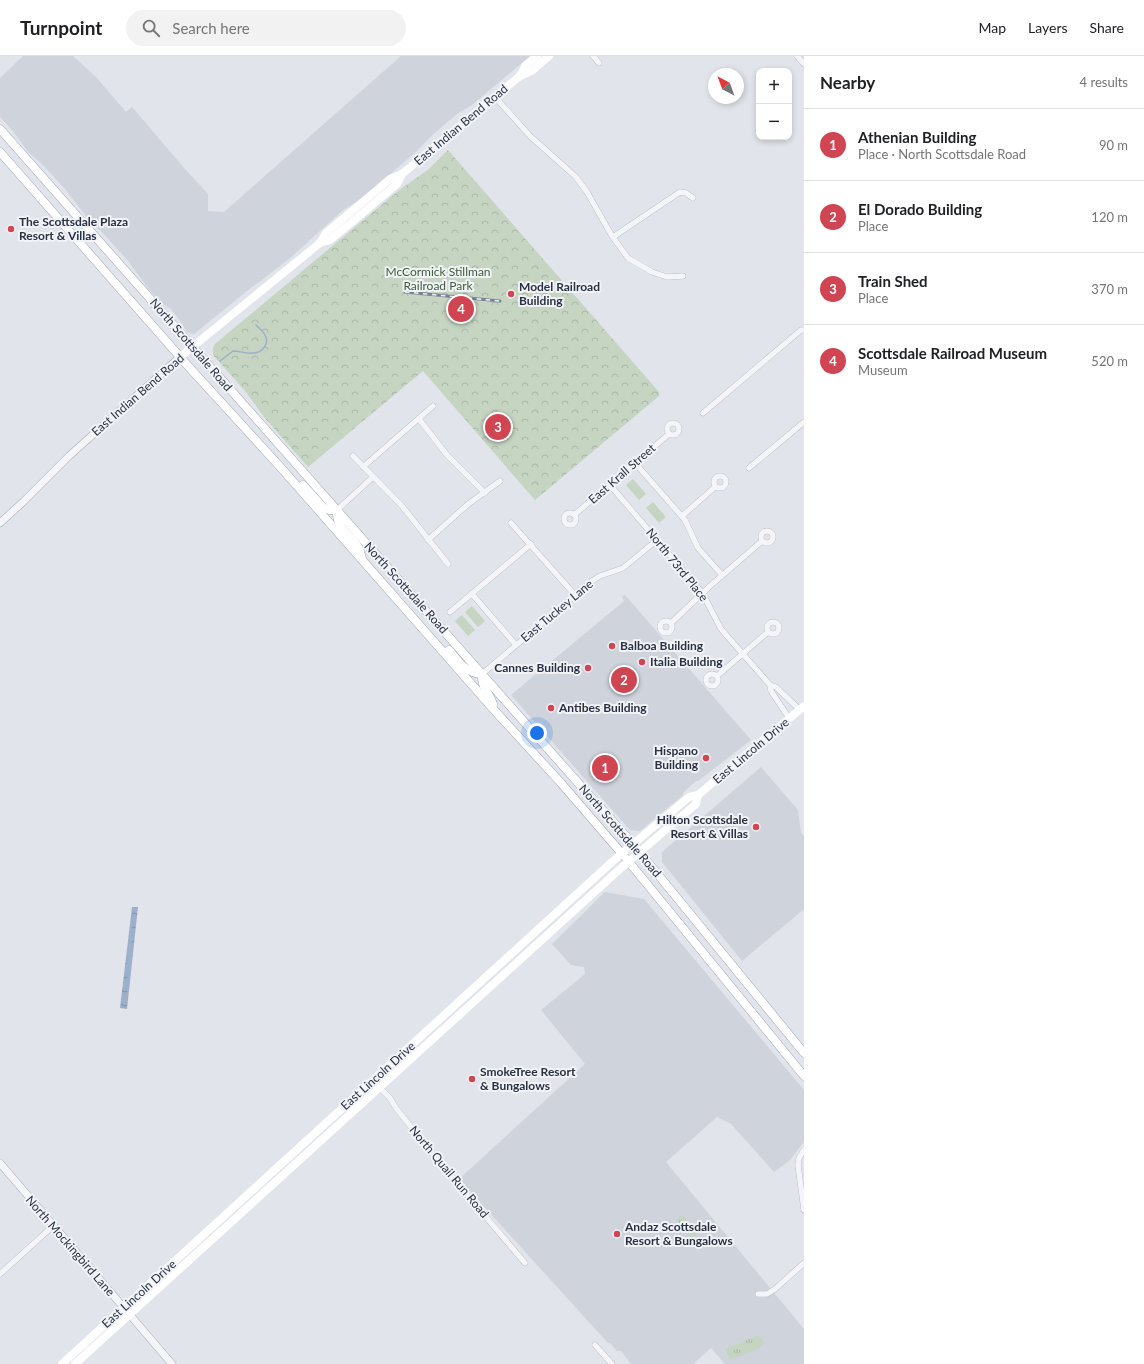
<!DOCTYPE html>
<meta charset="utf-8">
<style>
:root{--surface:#fff;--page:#f2f2f2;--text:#202124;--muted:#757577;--line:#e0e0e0;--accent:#d04552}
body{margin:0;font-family:Lato,sans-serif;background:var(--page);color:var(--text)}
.controls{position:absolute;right:12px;top:12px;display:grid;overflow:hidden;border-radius:8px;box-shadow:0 2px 6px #0003}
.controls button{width:36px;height:36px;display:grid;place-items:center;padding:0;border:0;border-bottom:1px solid var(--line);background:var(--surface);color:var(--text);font:20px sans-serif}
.compass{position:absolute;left:708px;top:12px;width:36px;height:36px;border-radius:50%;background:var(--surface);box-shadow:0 2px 6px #0003;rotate:319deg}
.you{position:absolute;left:537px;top:677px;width:14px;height:14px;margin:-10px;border:3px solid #fff;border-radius:50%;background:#1a73e8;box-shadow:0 0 0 6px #1a73e833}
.badge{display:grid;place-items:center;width:26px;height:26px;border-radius:50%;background:var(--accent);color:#fff;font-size:13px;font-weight:700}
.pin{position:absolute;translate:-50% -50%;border:2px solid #fff;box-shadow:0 1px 4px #0006}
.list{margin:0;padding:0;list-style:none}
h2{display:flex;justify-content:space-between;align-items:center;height:52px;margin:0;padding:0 16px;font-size:17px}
h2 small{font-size:13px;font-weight:400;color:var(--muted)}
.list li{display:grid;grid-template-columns:26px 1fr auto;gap:12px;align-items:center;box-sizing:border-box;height:72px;padding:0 16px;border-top:1px solid var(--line)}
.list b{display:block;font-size:15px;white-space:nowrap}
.list p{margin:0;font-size:13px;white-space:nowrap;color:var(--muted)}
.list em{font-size:13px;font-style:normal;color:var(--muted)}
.icon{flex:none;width:22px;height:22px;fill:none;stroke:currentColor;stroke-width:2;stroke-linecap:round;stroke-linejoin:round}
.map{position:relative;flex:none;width:804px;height:1308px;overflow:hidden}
header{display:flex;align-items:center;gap:24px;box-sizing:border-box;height:56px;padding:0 20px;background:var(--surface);border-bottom:1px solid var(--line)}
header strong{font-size:19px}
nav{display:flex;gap:22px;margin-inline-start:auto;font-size:14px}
.search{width:280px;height:36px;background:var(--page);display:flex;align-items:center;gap:10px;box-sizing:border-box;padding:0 14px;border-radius:22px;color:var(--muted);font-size:15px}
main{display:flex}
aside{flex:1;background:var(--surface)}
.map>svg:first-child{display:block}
.built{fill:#cfd3dc}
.grass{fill:url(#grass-tufts)}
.forest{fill:url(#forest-crowns)}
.garden{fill:#c6d4c2}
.water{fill:url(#water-ripples)}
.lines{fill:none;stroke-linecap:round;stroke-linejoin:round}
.stream{stroke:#9cb0cb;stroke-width:1.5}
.minor-casing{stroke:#a6abb4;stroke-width:6}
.tertiary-casing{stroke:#a6abb4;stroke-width:8}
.primary-casing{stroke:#a0a8b6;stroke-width:9}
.minor{stroke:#f4f5f8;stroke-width:5.5}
.tertiary{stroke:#f4f5f8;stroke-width:7}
.secondary{stroke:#fff;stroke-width:8}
.primary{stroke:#fff;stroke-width:8}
.rail-casing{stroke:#7a8394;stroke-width:3}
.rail{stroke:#f1f3f7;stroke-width:1.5;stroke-dasharray:4.5;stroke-linecap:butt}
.poi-dot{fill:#d04552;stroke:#f1f3f7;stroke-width:1.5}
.labels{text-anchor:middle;stroke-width:4;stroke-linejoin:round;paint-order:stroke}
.street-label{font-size:12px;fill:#293142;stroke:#f1f3f7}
.poi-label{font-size:12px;font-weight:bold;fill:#293142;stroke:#f1f3f7;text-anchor:start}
.park-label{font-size:12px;fill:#3b5e36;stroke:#f1f3f7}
</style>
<header>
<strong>Turnpoint</strong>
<div class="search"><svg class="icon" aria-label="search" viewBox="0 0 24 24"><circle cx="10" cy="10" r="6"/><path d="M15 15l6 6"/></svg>Search here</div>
<nav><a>Map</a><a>Layers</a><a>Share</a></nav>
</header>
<main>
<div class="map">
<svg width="804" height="1308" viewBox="0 0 804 1308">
<defs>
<pattern id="grass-tufts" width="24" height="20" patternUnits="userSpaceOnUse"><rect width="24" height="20" fill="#c6d4c2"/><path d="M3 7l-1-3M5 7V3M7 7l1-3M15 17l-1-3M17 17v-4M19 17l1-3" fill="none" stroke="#aab6a8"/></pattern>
<pattern id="forest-crowns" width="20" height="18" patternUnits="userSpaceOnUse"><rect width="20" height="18" fill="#c6d4c2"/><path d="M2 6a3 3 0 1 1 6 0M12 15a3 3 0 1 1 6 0" fill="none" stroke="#aab6a8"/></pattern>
<pattern id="water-ripples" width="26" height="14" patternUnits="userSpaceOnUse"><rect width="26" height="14" fill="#9cb0cb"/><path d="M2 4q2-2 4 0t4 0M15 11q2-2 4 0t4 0" fill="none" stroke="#7f90a6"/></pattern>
</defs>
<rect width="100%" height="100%" fill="#e1e4ea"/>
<!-- built -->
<g class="built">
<path d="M23,0H73L96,21L126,56L132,51L185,113L208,138V155L224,156L401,0H530L472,49L457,58L430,81L417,95L361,143L343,154L289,203L247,235L194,278L189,277L186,275L181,266L171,253L161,247L147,231L129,206L102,176L91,167L66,134L41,107L28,96L13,75L0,61V22Z"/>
<path d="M625,539L751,684L698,725H696L683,737V739L640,775L630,774L511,639L624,545L622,541Z"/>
<path d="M761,711L798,754L801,777L804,780V853L742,905L662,806V796Z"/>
<path d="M605,836L644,843L804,1034V1086L789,1105L774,1116L731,1068L717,1061L666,1106L804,1273V1308H725L711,1292L693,1308H631L621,1295H617L611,1288L607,1286L459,1123L585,1008L541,954L585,918L584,911L571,909L552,888Z"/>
</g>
<!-- grass -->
<g class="grass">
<path d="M683,1159L698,1177L692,1182L677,1164Z"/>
<path d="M758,1279L765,1287L760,1292L730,1304L725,1293Z"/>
</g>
<!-- forest -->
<path class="forest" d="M448,94L659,336V340L535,444L423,315L308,411L264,361L246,336L213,299V292L215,288L398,135L429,113Z"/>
<!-- garden -->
<g class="garden">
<path d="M633,423L646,438L639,444L626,429Z"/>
<path d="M653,446L666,461L659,467L646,452Z"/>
<path d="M472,550L485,565L478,571L465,556Z"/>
<path d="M462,559L475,574L468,580L455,565Z"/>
</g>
<!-- water -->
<path class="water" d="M132,851H138L127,953L120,952Z"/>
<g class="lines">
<!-- stream -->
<path class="stream" d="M220,305L233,295C240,295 246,298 253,297C262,297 270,288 265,279C263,275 259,272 256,269"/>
<!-- minor casing -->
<g class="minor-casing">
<g id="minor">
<path d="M593,0L599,7"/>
<path d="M797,0L804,8"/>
<path d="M495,41L530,80L576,121L587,136L612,180L628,202L652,216L667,221L683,220"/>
<path d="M613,181L680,136L686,137L693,142"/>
<path d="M703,357L801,274H804"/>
<path d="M419,363L447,399L485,437"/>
<circle cx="673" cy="373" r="6"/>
<path d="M353,400L402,450L448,508"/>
<path d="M635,407L685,464L698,492L722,519"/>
<path d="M363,411L433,350"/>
<path d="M749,412L804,366"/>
<circle cx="720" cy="426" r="6"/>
<path d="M610,429L657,484L698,532L706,544L721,573L770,629L776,631L800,654"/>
<path d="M337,454L373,421"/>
<circle cx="570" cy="463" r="6"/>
<path d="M574,459L669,378"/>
<path d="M682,460L715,431"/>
<path d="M511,467L575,539"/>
<circle cx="767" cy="481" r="6"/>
<path d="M428,484L467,449L500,425"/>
<path d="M472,538L516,589"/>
<path d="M450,556L531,488"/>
<circle cx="666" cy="571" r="6"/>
<circle cx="773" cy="572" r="6"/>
<path d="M671,567L710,530L762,485"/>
<circle cx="712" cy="624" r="6"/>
<path d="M482,618L592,525L600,520L623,512L657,484"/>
<path d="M717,620L768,576"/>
<path d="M770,629L771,635L789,662"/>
<path d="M373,1025L390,1042L396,1052L440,1107L525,1207"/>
<path d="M804,1094L799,1102L798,1109L804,1154"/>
<path d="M0,1218L53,1170"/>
<path d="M758,1238H767L775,1233L804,1207"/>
<path d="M595,1289L612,1308"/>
</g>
</g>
<!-- tertiary casing -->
<g class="tertiary-casing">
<g id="tertiary">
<path d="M0,467L23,446L69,400L180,301"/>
<path d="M0,1107L172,1308"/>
</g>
</g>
<!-- primary casing -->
<g class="primary-casing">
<g id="primary">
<path d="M0,73L572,720L633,788L804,997"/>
<path d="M0,96L188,310L283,414L495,655L561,727L629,806L804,1020"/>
<path d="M303,429L323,451L329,454H337"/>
<path d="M337,454C336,474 350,476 358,491C360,494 361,499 362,503"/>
<path d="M449,594C458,604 466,618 482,618"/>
<path d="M482,618C481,632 489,636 493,648"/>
</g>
</g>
<!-- minor -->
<use href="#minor" class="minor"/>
<!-- tertiary -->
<use href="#tertiary" class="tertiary"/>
<!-- secondary -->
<g class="secondary">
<path d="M520,20L526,9L537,0"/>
<path d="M320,187L330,184L352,166L397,128L402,118"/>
<path d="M180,301L320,187L326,177L390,123L402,118L520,20L533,14L549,0"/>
<path d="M62,1308L613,805L689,741L698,739L804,650"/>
<path d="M75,1308L621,812L696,748L698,739"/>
</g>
<!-- primary -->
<use href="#primary" class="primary"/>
<!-- rail casing -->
<g class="rail-casing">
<path id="rail" d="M405,236L500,245"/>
</g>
<!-- rail -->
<use href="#rail" class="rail"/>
</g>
<!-- markers -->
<g class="poi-dot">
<circle cx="11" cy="173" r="4"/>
<circle cx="511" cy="238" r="4"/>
<circle cx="612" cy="590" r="4"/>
<circle cx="642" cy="606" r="4"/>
<circle cx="588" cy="612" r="4"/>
<circle cx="551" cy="652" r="4"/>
<circle cx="706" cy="702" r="4"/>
<circle cx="756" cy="771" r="4"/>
<circle cx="472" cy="1023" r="4"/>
<circle cx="617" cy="1178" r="4"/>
</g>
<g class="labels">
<!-- street labels -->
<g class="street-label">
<text transform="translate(461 69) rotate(-40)" y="4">East Indian Bend Road</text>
<text transform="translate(191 289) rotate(49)" y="4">North Scottsdale Road</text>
<text transform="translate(138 339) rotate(-41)" y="4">East Indian Bend Road</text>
<text transform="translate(622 418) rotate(-41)" y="4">East Krall Street</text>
<text transform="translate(677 509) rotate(51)" y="4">North 73rd Place</text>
<text transform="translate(406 532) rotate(48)" y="4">North Scottsdale Road</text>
<text transform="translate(557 555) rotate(-40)" y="4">East Tuckey Lane</text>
<text transform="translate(751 695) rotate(-40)" y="4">East Lincoln Drive</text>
<text transform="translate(620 775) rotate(49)" y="4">North Scottsdale Road</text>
<text transform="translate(378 1020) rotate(-42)" y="4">East Lincoln Drive</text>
<text transform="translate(449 1116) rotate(50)" y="4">North Quail Run Road</text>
<text transform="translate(70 1190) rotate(49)" y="4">North Mockingbird Lane</text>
<text transform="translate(139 1238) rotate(-42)" y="4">East Lincoln Drive</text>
</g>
<!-- poi labels -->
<g class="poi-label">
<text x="19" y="170">The Scottsdale Plaza<tspan x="19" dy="14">Resort &amp; Villas</tspan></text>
<text x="519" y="235">Model Railroad<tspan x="519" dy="14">Building</tspan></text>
<text x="620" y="594">Balboa Building</text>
<text x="650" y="610">Italia Building</text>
<text x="580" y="616" text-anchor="end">Cannes Building</text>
<text x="559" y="656">Antibes Building</text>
<text x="698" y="699" text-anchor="end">Hispano<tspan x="698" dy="14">Building</tspan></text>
<text x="748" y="768" text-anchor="end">Hilton Scottsdale<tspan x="748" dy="14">Resort &amp; Villas</tspan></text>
<text x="480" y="1020">SmokeTree Resort<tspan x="480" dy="14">&amp; Bungalows</tspan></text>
<text x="625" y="1175">Andaz Scottsdale<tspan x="625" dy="14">Resort &amp; Bungalows</tspan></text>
</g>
<!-- park labels -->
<g class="park-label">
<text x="438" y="220">McCormick Stillman<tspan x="438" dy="14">Railroad Park</tspan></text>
</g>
</g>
</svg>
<div class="controls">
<button>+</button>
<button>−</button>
</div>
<svg class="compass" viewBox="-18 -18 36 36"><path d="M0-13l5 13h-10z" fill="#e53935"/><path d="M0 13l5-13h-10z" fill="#757577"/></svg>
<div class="you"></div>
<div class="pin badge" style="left:605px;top:712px">1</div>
<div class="pin badge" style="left:624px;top:624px">2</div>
<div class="pin badge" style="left:498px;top:371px">3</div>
<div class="pin badge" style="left:461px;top:253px">4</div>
</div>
<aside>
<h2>Nearby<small>4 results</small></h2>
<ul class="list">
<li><span class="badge">1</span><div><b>Athenian Building</b><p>Place · North Scottsdale Road</p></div><em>90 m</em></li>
<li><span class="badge">2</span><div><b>El Dorado Building</b><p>Place</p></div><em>120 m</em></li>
<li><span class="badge">3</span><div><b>Train Shed</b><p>Place</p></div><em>370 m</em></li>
<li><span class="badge">4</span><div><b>Scottsdale Railroad Museum</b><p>Museum</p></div><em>520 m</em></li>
</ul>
</aside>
</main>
